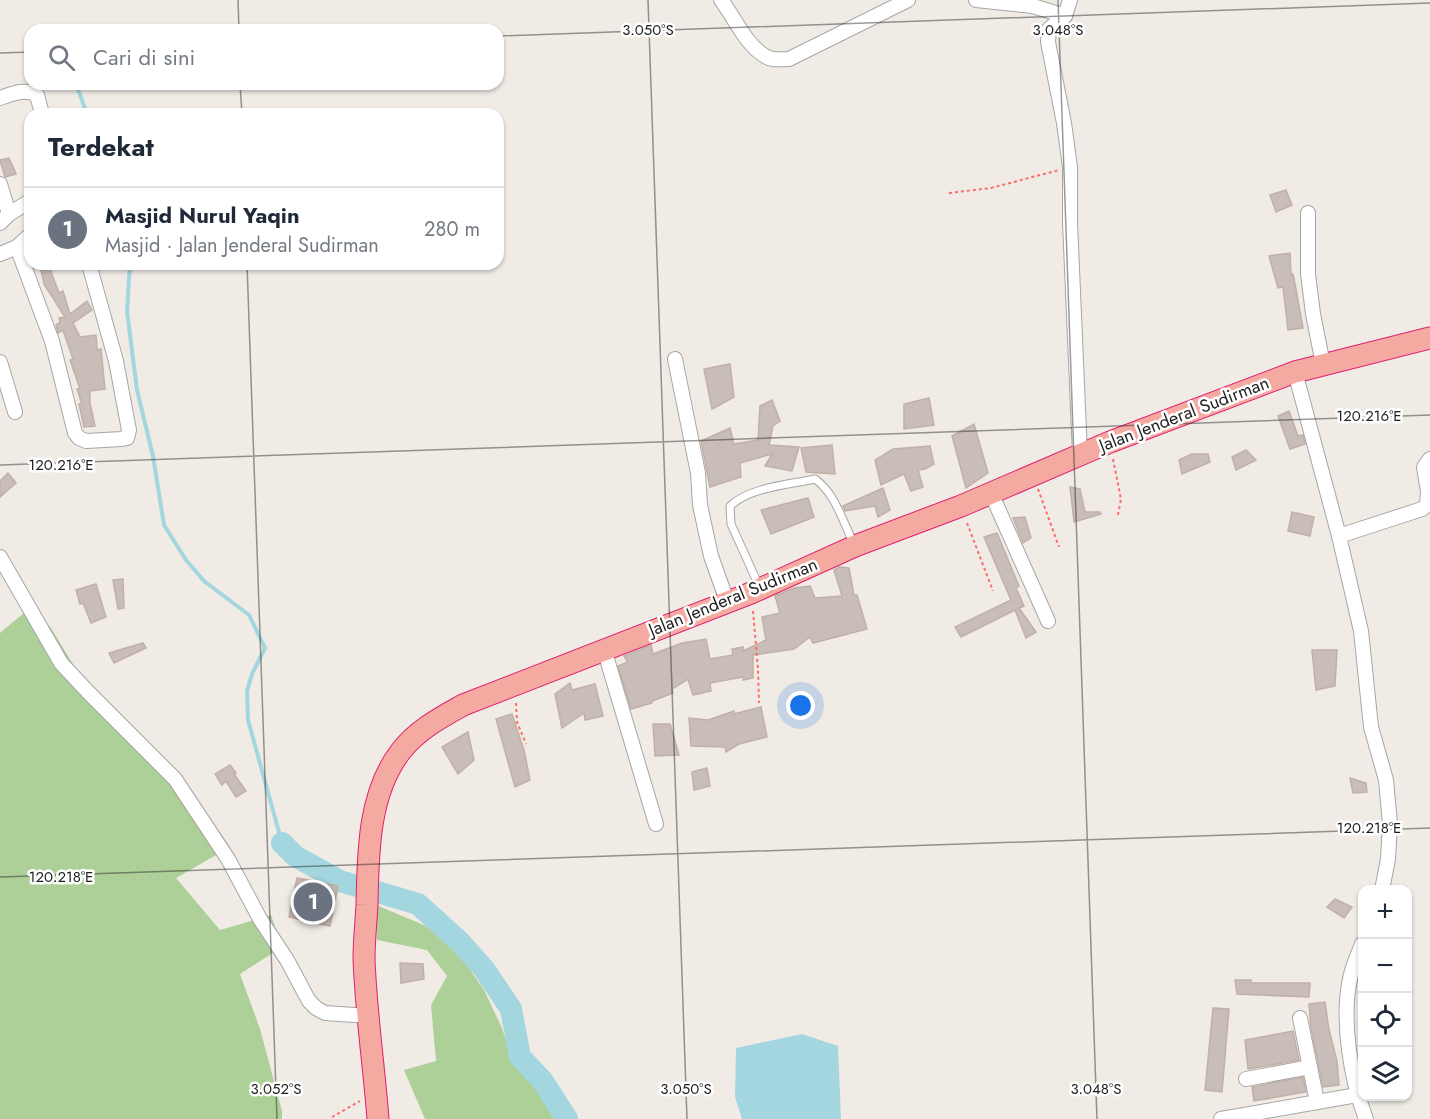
<!DOCTYPE html>
<html lang="id">
<meta charset="utf-8">
<style>
:root{--surface:#fff;--page:#f6f6f7;--text:#1f2937;--muted:#747a83;--line:#e0e1e3;--accent:#cd0011}
body{margin:0;font-family:Jost,sans-serif;background:var(--page);color:var(--text)}
.controls{position:absolute;right:18px;bottom:18px;display:grid;overflow:hidden;border-radius:12px;box-shadow:0 2px 4px #0004}
.controls button{width:54px;height:54px;display:grid;place-items:center;padding:0;border:0;border-bottom:2px solid var(--line);background:var(--surface);color:var(--text);font:30px sans-serif}
.you{position:absolute;left:801px;top:706px;width:21px;height:21px;margin:-15px;border:4px solid #fff;border-radius:50%;background:#1a73e8;box-shadow:0 0 0 9px #1a73e833}
.badge{display:grid;place-items:center;width:39px;height:39px;border-radius:50%;background:var(--accent);color:#fff;font-size:20px;font-weight:700}
.pin{position:absolute;translate:-50% -50%;border:3px solid #fff;box-shadow:0 2px 6px #0006}
.list{margin:0;padding:0;list-style:none}
h2{display:flex;justify-content:space-between;align-items:center;height:78px;margin:0;padding:0 24px;font-size:26px}
h2 small{font-size:20px;font-weight:400;color:var(--muted)}
.list li{display:grid;grid-template-columns:39px 1fr auto;gap:18px;align-items:center;box-sizing:border-box;height:84px;padding:0 24px;border-top:2px solid var(--line)}
.list b{display:block;font-size:22px;white-space:nowrap}
.list p{margin:0;font-size:20px;white-space:nowrap;color:var(--muted)}
.list em{font-size:20px;font-style:normal;color:var(--muted)}
.icon{flex:none;width:33px;height:33px;fill:none;stroke:currentColor;stroke-width:2;stroke-linecap:round;stroke-linejoin:round}
.map{position:relative;flex:none;width:1430px;height:1119px;overflow:hidden}
.search{position:absolute;background:var(--surface);box-shadow:0 2px 4px #0004;left:24px;top:24px;width:480px;height:66px;display:flex;align-items:center;gap:15px;box-sizing:border-box;padding:0 21px;border-radius:18px;color:var(--muted);font-size:22px}
.panel{position:absolute;background:var(--surface);box-shadow:0 2px 4px #0004;left:24px;top:108px;width:480px;height:162px;border-radius:18px}
.map>svg:first-child{display:block}
.forest{fill:#add098}
.water{fill:#a4d6df}
.lines{fill:none;stroke-linecap:round;stroke-linejoin:round}
.stream{stroke:#a4d6df;stroke-width:4}
.river{stroke:#a4d6df;stroke-width:22}
.building{fill:#c8bdb8;stroke:#c2b0a6;stroke-width:1.5}
.service-casing{stroke:#a6a6a6;stroke-width:9}
.minor-casing{stroke:#a6a6a6;stroke-width:16}
.trunk-casing{stroke:#e01f71;stroke-width:23}
.path{stroke:#fe6b68;stroke-width:2;stroke-dasharray:3 3;stroke-linecap:butt}
.service{stroke:#fff;stroke-width:7}
.minor{stroke:#fff;stroke-width:14}
.trunk{stroke:#f4aaa0;stroke-width:21}
.ticks{fill:none;stroke:#1f1f1f;stroke-width:1.5;stroke-opacity:0.45}
.labels{text-anchor:middle;stroke-width:5;stroke-linejoin:round;paint-order:stroke}
.street-label{font-size:18px;fill:#1f1f1f;stroke:#fff}
.ticks-label{font-size:15px;text-anchor:middle;fill:#1f1f1f;stroke:#fff;stroke-width:5;stroke-linejoin:round;paint-order:stroke}
</style>
<div class="map">
<svg width="1430" height="1119" viewBox="0 0 1430 1119">
<rect width="100%" height="100%" fill="#f0ebe5"/>
<!-- forest -->
<g class="forest">
<path d="M31,607L51,628L99,707L202,807L230,847L176,878L220,930L271,915L282,947L240,974L260,1029L282,1111V1119H0V633Z"/>
<path d="M376,905L426,926L462,958L484,990L502,1028L511,1056L559,1119H425L404,1070L436,1061L431,1005L447,976L427,950L377,940Z"/>
</g>
<!-- water -->
<path class="water" d="M802,1034L838,1046L841,1119H742L735,1097L736,1048Z"/>
<g class="lines">
<!-- stream -->
<g class="stream">
<path d="M76,84L87,114"/>
<path d="M130,264L127,311L137,390L153,456L164,525L186,560L204,581L249,615L265,648L252,674L247,691L248,720L282,843"/>
</g>
<!-- river -->
<path class="river" d="M282,843L295,856L340,881L418,904L460,942L484,969L511,1009L520,1057L542,1080L567,1119"/>
</g>
<!-- building -->
<g class="building">
<path d="M9,158L16,174L5,177L0,160Z"/>
<path d="M1286,190L1292,205L1276,212L1270,195Z"/>
<path d="M1290,253L1291,275L1293,274L1295,284L1303,328L1288,330L1283,287L1278,288L1269,256Z"/>
<path d="M50,269L59,293L63,291L70,314L87,301L92,310L73,323L80,337L96,335L97,350L101,349L105,389L90,391V403L95,426L84,427L79,404H82L77,389H80L70,360L73,359L63,330L58,333L56,325L60,322L59,318L65,317L44,284L41,270Z"/>
<path d="M730,364L734,397L712,409L704,369Z"/>
<path d="M929,398L934,425L904,429V404Z"/>
<path d="M772,400L780,421L773,426L769,445L799,447L792,471L765,466L772,454L740,463L741,477L710,487L701,441L730,428L734,444L758,440L760,406Z"/>
<path d="M1289,411L1298,436L1303,435L1305,444L1290,449L1278,416Z"/>
<path d="M974,424L988,473L966,488L952,436Z"/>
<path d="M832,445L835,474L806,472L801,448Z"/>
<path d="M930,446L934,464L925,469L918,470L923,487L911,491L904,474L881,485L875,460L893,449Z"/>
<path d="M1246,450L1256,460L1236,470L1232,457Z"/>
<path d="M1192,454H1208L1210,462L1182,474L1179,460Z"/>
<path d="M8,473L16,483L0,497V481Z"/>
<path d="M1070,487L1080,489L1085,512H1100L1101,514L1074,522Z"/>
<path d="M883,488L890,510L878,517L875,506L845,511L843,506Z"/>
<path d="M808,498L814,517L771,534L761,510Z"/>
<path d="M1292,512L1314,517L1310,536L1288,531Z"/>
<path d="M1025,517L1031,538L1023,543L1013,518Z"/>
<path d="M997,533L1019,586L1016,588L1024,606L1019,608L1036,632L1026,638L1015,610L961,637L955,627L1011,600L984,537Z"/>
<path d="M839,567L849,568L854,595H857L867,629L813,643L810,637L794,649L753,655V678L743,680V677L710,683L711,691L693,695L688,679L672,689L673,693L652,701V703L631,709L618,666L628,662L624,656L651,645L653,654L682,643L706,639L710,659L733,655L732,649L743,647V651L766,640L762,617L780,613L775,596L794,588L810,586L815,598L842,596L834,570Z"/>
<path d="M123,579L124,608L118,609L113,580Z"/>
<path d="M96,584L106,617L91,623L83,603L80,604L76,590Z"/>
<path d="M143,643L146,648L114,663L109,653Z"/>
<path d="M1312,650H1337L1335,686L1316,690Z"/>
<path d="M570,683L572,690L595,684L603,716L585,720L584,713L562,728L555,694Z"/>
<path d="M761,707L767,737L739,744L726,752L725,747L691,746L689,718L708,720L734,711V714Z"/>
<path d="M512,714L524,750L530,780L515,787L496,719Z"/>
<path d="M653,724H670L679,755L655,756Z"/>
<path d="M468,732L474,760L458,774L442,747Z"/>
<path d="M230,765L236,773L234,774L246,791L236,797L226,781L222,785L215,774Z"/>
<path d="M707,768L710,786L694,790L692,772Z"/>
<path d="M1350,778L1366,783L1367,792L1353,793Z"/>
<path d="M297,878L338,886L330,926L289,917Z"/>
<path d="M1335,899L1352,907L1344,918L1327,907Z"/>
<path d="M400,963L423,964L424,979L401,983Z"/>
<path d="M1235,980H1251V983H1310L1309,997L1237,994Z"/>
<path d="M1325,1002L1329,1030L1337,1061L1339,1085L1323,1087L1311,1028L1309,1004Z"/>
<path d="M1213,1008L1229,1009L1222,1092L1205,1090Z"/>
<path d="M1293,1031L1299,1060L1248,1069L1245,1040Z"/>
<path d="M1303,1077L1306,1092L1254,1101L1252,1087Z"/>
</g>
<g class="lines">
<!-- service casing -->
<g class="service-casing">
<path id="service" d="M759,586L731,524L730,506C751,487 787,485 815,479C835,493 843,522 854,544"/>
</g>
<!-- minor casing -->
<g class="minor-casing">
<g id="minor">
<path d="M721,0C735,18 745,44 765,56C772,61 781,59 789,59L908,0"/>
<path d="M976,0L1033,6L1065,16"/>
<path d="M1070,0L1065,16L1049,29L1048,42L1064,123L1070,167V222L1080,455"/>
<path d="M0,98C12,94 25,88 37,95L42,114"/>
<path d="M0,184L9,214L0,223"/>
<path d="M1308,213V274L1313,314L1323,364"/>
<path d="M9,214L30,201"/>
<path d="M17,247L30,235"/>
<path d="M0,254L17,247L52,341L75,433L79,438L86,441L122,439L127,438L129,430L116,361L89,264"/>
<path d="M675,359L698,473L700,505L711,556L727,601"/>
<path d="M0,362L15,412"/>
<path d="M1295,372L1339,536L1361,631L1371,727L1386,780L1390,824L1388,859L1382,890"/>
<path d="M991,493L1048,621"/>
<path d="M1339,536L1422,509L1427,505L1428,492L1424,467L1430,459"/>
<path d="M0,557L61,663L88,692L175,779L228,859L260,919L287,960L309,1001L316,1008L325,1013L369,1016"/>
<path d="M604,649L656,824"/>
<path d="M1362,944C1358,955 1352,967 1350,979C1341,1020 1351,1080 1366,1119"/>
<path d="M1300,1018L1317,1102"/>
<path d="M1246,1079L1310,1067"/>
<path d="M1221,1119L1357,1095"/>
</g>
</g>
<!-- trunk casing -->
<g class="trunk-casing">
<path id="trunk" d="M378,1119C374,1066 366,1013 364,959C364,941 366,923 367,905C368,854 368,793 401,751C417,730 440,718 463,705L751,593L855,546L961,506L1110,442L1295,372L1430,338"/>
</g>
<!-- path -->
<g class="path">
<path d="M949,193L991,188L1059,170"/>
<path d="M1113,459L1121,499L1118,515"/>
<path d="M1038,489L1059,547"/>
<path d="M967,523L993,591"/>
<path d="M753,611L758,669L759,703"/>
<path d="M516,703L517,722L526,744"/>
<path d="M332,1117L360,1101"/>
</g>
<!-- service -->
<use href="#service" class="service"/>
<!-- minor -->
<use href="#minor" class="minor"/>
<!-- trunk -->
<use href="#trunk" class="trunk"/>
</g>
<!-- ticks -->
<path class="ticks" d="M238,0L239,30M648,0L687,1119M1058,0L1097,1119M498,36L1430,3M0,53L30,52M240,84L242,114M247,264L277,1119M0,465L1430,415M0,877L1430,828"/>
<g class="labels">
<!-- street labels -->
<g class="street-label">
<text transform="translate(1184 414) rotate(-21)" y="6">Jalan Jenderal Sudirman</text>
<text transform="translate(733 597) rotate(-22)" y="6">Jalan Jenderal Sudirman</text>
</g>
</g>
<g class="ticks-label">
<text x="648" y="35">3.050°S</text>
<text x="1058" y="35">3.048°S</text>
<text x="1369" y="421">120.216°E</text>
<text x="61" y="470">120.216°E</text>
<text x="1369" y="833">120.218°E</text>
<text x="61" y="882">120.218°E</text>
<text x="276" y="1094">3.052°S</text>
<text x="686" y="1094">3.050°S</text>
<text x="1096" y="1094">3.048°S</text>
</g>
</svg>
<div class="controls">
<button>+</button>
<button>−</button>
<button><svg class="icon" aria-label="locate" viewBox="0 0 24 24"><circle cx="12" cy="12" r="6"/><path d="M12 2v4M12 18v4M2 12h4M18 12h4"/></svg></button>
<button><svg class="icon" aria-label="layers" viewBox="0 0 24 24"><path d="M12 4l9 5-9 5-9-5zM3 14l9 5 9-5"/></svg></button>
</div>
<div class="you"></div>
<div class="pin badge" style="left:313px;top:902px;background:#6b7280">1</div>
<div class="search"><svg class="icon" aria-label="search" viewBox="0 0 24 24"><circle cx="10" cy="10" r="6"/><path d="M15 15l6 6"/></svg>Cari di sini</div>
<section class="panel">
<h2>Terdekat<small></small></h2>
<ul class="list">
<li><span class="badge" style="background:#6b7280">1</span><div><b>Masjid Nurul Yaqin</b><p>Masjid · Jalan Jenderal Sudirman</p></div><em>280 m</em></li>
</ul>
</section>
</div>
